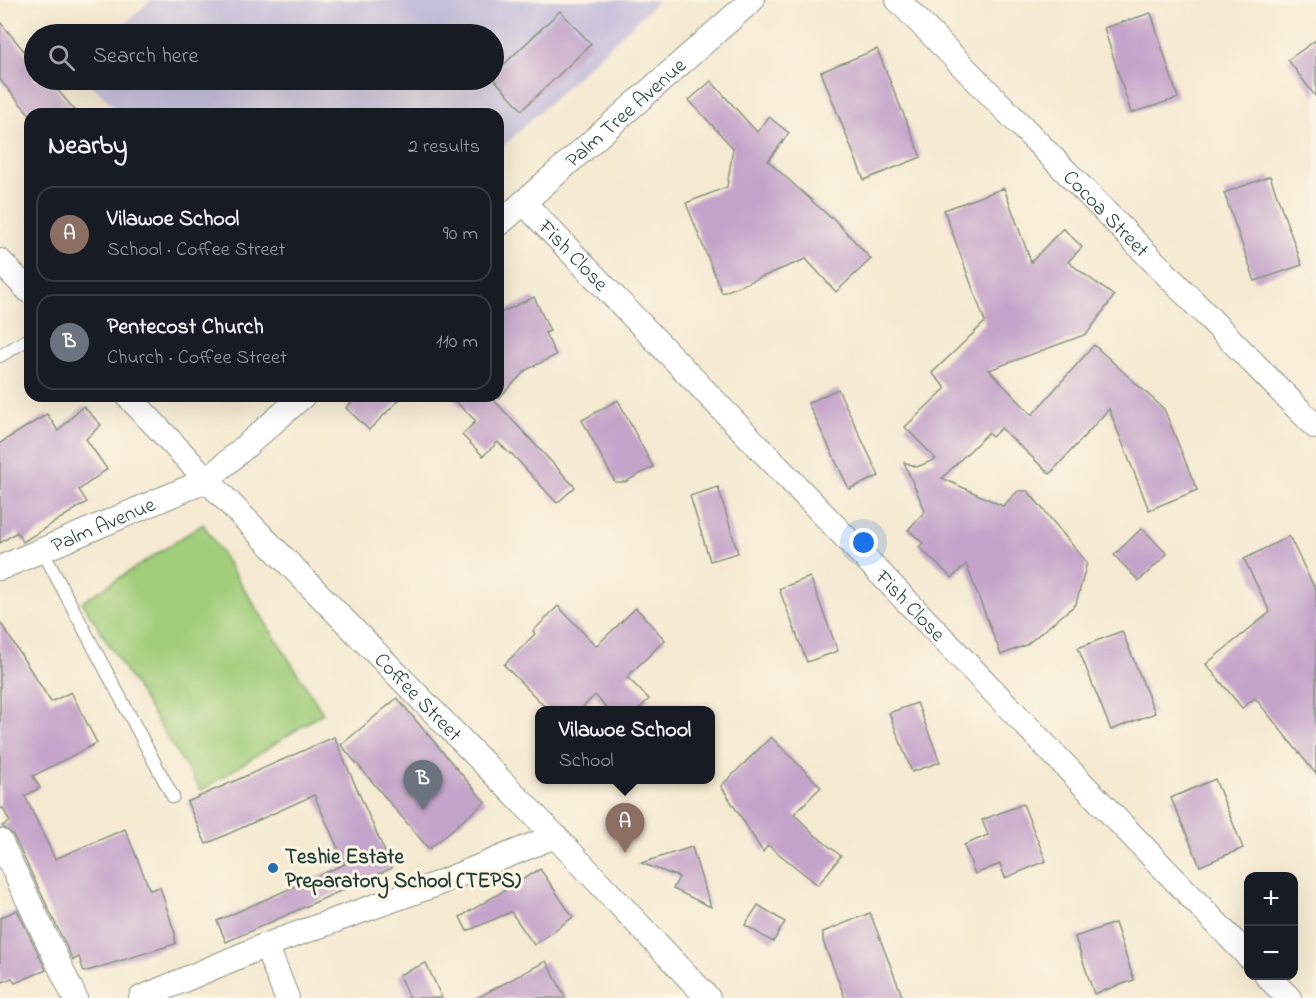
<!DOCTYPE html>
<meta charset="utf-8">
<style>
:root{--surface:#171b24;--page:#242831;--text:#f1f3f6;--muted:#9ea1a6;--line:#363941;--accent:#b45309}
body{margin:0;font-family:"Indie Flower",sans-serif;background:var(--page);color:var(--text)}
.controls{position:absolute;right:18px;bottom:18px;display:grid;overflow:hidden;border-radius:12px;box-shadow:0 6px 24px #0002}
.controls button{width:54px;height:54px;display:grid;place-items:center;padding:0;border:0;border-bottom:2px solid var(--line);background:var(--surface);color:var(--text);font:30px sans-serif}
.you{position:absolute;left:864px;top:543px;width:21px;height:21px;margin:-15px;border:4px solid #fff;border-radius:50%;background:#1a73e8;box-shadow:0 0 0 9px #1a73e833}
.badge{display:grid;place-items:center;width:39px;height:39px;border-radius:50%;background:var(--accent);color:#fff;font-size:20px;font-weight:700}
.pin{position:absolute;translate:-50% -50px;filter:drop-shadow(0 2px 3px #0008)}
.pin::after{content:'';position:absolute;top:32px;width:21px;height:18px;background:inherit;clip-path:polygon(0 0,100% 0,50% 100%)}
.popup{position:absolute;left:535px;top:706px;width:180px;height:78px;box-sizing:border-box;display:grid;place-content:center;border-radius:12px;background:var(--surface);filter:drop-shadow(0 2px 4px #0005);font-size:20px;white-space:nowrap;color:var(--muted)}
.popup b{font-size:22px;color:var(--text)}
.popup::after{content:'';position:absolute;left:50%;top:100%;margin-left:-12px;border:12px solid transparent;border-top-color:var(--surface)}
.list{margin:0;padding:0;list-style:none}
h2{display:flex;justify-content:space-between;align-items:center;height:78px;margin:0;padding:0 24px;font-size:26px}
h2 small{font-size:20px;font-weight:400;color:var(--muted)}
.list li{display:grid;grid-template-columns:39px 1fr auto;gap:18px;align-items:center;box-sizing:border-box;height:96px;margin:0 12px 12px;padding:0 12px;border:2px solid var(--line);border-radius:18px}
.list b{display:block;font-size:22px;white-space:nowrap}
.list p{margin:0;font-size:20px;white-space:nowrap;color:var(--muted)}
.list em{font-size:20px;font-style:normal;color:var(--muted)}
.icon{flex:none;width:33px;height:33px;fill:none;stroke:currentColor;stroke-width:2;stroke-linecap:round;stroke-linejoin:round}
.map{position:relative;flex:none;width:1316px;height:998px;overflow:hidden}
.search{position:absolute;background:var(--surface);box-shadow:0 6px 24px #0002;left:24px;top:24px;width:480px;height:66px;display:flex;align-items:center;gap:15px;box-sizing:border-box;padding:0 21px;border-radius:33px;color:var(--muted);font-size:22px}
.panel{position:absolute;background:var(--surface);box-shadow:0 6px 24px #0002;left:24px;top:108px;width:480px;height:294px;border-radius:18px}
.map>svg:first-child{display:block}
.industrial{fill:#c5c0db}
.green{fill:#a2cd7a;stroke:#608557;stroke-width:1.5}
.building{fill:#c4a4ca}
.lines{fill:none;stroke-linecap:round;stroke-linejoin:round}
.service-casing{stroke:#8a9382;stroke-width:14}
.minor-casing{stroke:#8a9382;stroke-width:26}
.service{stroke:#fff;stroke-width:12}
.minor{stroke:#fff;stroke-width:24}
.poi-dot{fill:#1f6fb2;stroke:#fcf5e5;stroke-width:2}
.labels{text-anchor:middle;stroke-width:6;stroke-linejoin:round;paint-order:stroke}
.street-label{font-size:21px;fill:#1f3d34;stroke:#fcf5e5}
.poi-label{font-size:21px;font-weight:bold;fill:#1f3d34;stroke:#fcf5e5;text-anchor:start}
</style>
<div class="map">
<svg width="1316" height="998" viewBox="0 0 1316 998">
<rect width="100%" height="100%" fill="#fcf5e5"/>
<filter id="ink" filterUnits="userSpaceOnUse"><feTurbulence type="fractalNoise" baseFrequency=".0167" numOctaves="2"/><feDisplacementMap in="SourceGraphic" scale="12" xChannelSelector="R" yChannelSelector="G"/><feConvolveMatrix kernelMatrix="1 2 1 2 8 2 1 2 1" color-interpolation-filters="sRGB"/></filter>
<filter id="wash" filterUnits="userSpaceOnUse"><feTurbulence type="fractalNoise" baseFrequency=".008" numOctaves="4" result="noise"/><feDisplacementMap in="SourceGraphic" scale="24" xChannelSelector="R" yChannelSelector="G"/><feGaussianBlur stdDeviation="1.35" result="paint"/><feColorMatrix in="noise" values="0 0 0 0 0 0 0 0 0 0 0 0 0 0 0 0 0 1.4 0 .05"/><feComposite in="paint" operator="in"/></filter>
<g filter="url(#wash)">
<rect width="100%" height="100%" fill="#f5e9d1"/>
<!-- industrial -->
<path class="industrial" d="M151,0H659L498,151V114H121L87,80H494V34H114Z"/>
<!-- green -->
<path class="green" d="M203,524L323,713L201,791L82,602Z"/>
<g id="blocks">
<!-- building -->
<g class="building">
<path d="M560,11L591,44L522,110L494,79V74Z"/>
<path d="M1151,13L1178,98L1131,113L1104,28Z"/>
<path d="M0,22L34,63V80H49L78,114L30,115L0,80Z"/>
<path d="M1316,40V97L1288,60Z"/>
<path d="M877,49L921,157L864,180L821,72Z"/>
<path d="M711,81L757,132L769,117L789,133L768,161L831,218L832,217L871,259L836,292L806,259L722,293L686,203L727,187L733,148L689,100Z"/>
<path d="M1270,176L1302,265L1255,281L1224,193Z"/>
<path d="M1004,188L1031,262L1063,228L1082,247L1068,262L1114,296L1087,334L989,370L1032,415L1094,345L1164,409L1197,490L1149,510L1109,409L1050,474L1001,428L992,437L988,433L942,478L1003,506L1018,491H1028L1087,563L1076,604L1026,645L1001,655L966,564L952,578L919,547L923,543L908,530L925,511L904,462L917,467L936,459L905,427L946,388L932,373L985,322L944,210Z"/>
<path d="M534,297L550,331L545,333L556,355L526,370L498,399V314Z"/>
<path d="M838,389L879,476L849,489L808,403Z"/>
<path d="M358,396H403L369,430L346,408Z"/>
<path d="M450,396H490L575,487L557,503L511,453L510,454L498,442L483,456L462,435L476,421Z"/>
<path d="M618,400L653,467L625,482H615L582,420Z"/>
<path d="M83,406L101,425L86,439L107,469L79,490L87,502L23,542L17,532L0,543V443L47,414L58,431Z"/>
<path d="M718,487L738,553L710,561L690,496Z"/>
<path d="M1142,528L1167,554L1139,581L1114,555Z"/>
<path d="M1289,536L1316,591V774L1255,698L1242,708L1206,664L1270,612L1244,559Z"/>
<path d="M810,577L838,651L807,662L779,589Z"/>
<path d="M558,606L596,646L636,608L665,640L627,677L649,699L637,711H610L595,695L579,711H549L504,665L535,634L533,631Z"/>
<path d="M0,622L51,702L71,692L97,743L33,776L40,788L25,796L55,859L125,829L150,890L160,887L175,934V944L84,972L79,957L73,960L13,835L2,826L10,822L3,808L0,809Z"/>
<path d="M1122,631L1155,713L1111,730L1078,648Z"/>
<path d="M397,698L485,802L429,849L341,745Z"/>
<path d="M917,703L940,762L912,772L889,713Z"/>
<path d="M334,737L392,868L226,942L217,921L345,864L314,795L206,844L187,802Z"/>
<path d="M771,737L821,787L794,814L815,835L841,856L818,885L768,845L763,852L721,786Z"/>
<path d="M1215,779L1243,848L1200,866L1171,798Z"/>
<path d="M1023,804L1046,861L1005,878L1000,864L975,874L964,845L988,835L982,820Z"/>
<path d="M692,847L702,880L711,907L673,889L679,877L641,863Z"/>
<path d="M540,869L573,917L534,945L511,912L467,931L460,917Z"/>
<path d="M758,905L785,922L773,942L745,925Z"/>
<path d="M17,910L46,970L15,983L12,978L0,983V918Z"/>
<path d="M870,913L903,998H845L823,941V932Z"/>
<path d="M1115,923L1134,980L1094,994L1075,937Z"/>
<path d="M546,961L566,998H477Z"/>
<path d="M426,963L442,998H409L399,975Z"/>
</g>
</g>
</g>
<g filter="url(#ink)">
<use href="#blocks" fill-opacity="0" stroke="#8a9382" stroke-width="1.5"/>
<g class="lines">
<!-- service casing -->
<g class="service-casing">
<g id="service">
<path d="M0,356L30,338"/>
<path d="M42,550L173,797"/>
</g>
</g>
<!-- minor casing -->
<g class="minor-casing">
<g id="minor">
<path id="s1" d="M898,0L1316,427"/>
<path id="s2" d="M524,203L1248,956"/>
<path id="s3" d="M498,225L752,0"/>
<path d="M0,261L30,292"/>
<path id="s4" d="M128,396L207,480L555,836L708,998"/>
<path id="s5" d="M0,568L207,480L303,396"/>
<path d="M0,841L75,998"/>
<path d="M266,945L287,998"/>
<path d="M1267,976L1289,998"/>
<path d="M141,998L266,945L434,885L555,836"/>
</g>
</g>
<!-- service -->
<use href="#service" class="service"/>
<!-- minor -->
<use href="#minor" class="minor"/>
</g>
</g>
<!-- markers -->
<circle class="poi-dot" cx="273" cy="868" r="6"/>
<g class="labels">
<!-- street labels -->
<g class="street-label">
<text dy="7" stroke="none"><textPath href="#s3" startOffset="170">Palm Tree Avenue</textPath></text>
<text dy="7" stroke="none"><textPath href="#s1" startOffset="298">Cocoa Street</textPath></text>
<text dy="7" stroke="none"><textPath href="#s2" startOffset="72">Fish Close</textPath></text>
<text dy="7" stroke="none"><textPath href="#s5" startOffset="112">Palm Avenue</textPath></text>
<text dy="7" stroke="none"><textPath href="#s2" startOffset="558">Fish Close</textPath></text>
<text dy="7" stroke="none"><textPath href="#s4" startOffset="418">Coffee Street</textPath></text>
</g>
<!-- poi labels -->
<g class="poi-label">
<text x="285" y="863">Teshie Estate<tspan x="285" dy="24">Preparatory School (TEPS)</tspan></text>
</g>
</g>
</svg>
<div class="controls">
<button>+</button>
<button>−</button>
</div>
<div class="you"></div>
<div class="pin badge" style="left:625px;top:853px;background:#8d6e63">A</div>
<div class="popup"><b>Vilawoe School</b>School</div>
<div class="pin badge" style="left:423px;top:810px;background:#6b7280">B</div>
<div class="search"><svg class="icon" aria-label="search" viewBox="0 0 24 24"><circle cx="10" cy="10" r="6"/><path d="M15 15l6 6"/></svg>Search here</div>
<section class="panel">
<h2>Nearby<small>2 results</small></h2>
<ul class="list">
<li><span class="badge" style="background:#8d6e63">A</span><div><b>Vilawoe School</b><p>School · Coffee Street</p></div><em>90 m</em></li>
<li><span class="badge" style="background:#6b7280">B</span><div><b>Pentecost Church</b><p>Church · Coffee Street</p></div><em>110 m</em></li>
</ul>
</section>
</div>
